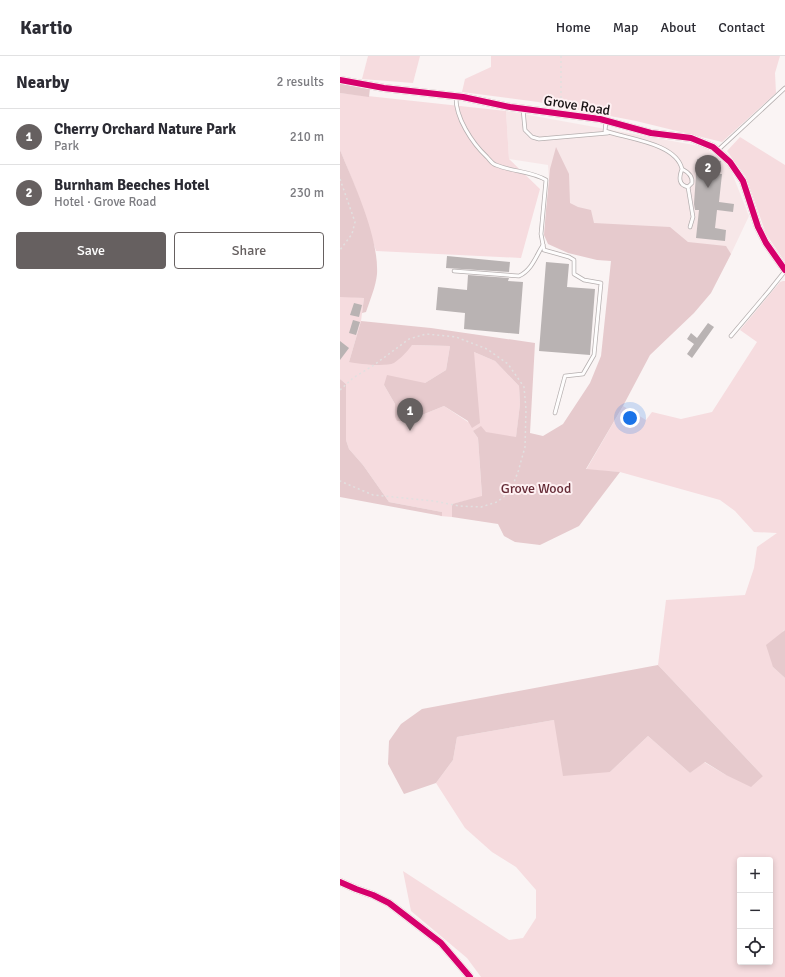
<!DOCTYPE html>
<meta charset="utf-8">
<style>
:root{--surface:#fff;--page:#f7f7f7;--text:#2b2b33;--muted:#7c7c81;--line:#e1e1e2;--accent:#666060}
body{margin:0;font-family:Signika,sans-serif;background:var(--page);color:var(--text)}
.controls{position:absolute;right:12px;bottom:12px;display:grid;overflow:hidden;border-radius:4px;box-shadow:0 2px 6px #0003}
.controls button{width:36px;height:36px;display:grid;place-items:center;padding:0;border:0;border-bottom:1px solid var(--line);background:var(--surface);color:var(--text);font:20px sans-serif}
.you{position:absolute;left:290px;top:362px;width:14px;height:14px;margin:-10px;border:3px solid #fff;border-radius:50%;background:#1a73e8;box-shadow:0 0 0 6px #1a73e833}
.badge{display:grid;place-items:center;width:26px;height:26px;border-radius:50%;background:var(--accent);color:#fff;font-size:13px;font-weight:700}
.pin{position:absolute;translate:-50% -33px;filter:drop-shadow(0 1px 2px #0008)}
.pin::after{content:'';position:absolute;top:21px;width:14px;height:12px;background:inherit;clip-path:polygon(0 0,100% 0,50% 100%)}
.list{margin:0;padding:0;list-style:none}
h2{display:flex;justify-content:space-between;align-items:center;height:52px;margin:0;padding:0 16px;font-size:17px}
h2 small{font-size:13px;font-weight:400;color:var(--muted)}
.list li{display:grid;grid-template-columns:26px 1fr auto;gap:12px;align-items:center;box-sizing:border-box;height:56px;padding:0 16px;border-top:1px solid var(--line)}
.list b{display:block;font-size:15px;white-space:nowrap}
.list p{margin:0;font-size:13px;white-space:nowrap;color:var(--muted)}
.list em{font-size:13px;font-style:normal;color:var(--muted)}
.actions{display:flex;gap:8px;padding:12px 16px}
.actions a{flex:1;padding:9px 0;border:1px solid var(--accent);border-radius:4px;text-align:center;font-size:14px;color:var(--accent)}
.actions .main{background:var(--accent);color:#fff}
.icon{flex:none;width:22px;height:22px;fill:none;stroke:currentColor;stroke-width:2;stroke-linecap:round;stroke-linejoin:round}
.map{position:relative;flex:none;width:445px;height:921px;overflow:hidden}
header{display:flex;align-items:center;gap:24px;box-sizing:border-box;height:56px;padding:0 20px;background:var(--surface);border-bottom:1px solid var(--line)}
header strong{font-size:19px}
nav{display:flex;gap:22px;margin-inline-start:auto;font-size:14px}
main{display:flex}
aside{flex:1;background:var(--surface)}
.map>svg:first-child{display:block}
.built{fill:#f7e7e8}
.green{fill:#f6dcdf;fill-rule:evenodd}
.forest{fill:#e6cacd}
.building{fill:#b9b3b3}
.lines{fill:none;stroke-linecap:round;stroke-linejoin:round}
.lane-casing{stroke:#b5afaf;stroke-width:4.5}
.street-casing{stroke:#b5afaf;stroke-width:8}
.path{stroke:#e2e0e0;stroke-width:1.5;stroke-dasharray:2 3;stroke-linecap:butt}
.lane{stroke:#fefdfd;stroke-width:3}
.street{stroke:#fefdfd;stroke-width:6}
.cycleway-casing{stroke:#fef0f2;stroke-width:8}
.cycleway{stroke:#d6006c;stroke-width:6}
.labels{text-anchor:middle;stroke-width:4;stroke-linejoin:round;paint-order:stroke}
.street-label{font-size:14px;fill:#161011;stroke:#fef0f2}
.park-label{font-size:14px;fill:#652b36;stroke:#fef0f2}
</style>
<header>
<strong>Kartio</strong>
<nav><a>Home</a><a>Map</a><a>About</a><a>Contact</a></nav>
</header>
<main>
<aside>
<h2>Nearby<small>2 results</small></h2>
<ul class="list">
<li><span class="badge">1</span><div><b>Cherry Orchard Nature Park</b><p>Park</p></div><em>210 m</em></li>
<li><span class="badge">2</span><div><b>Burnham Beeches Hotel</b><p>Hotel · Grove Road</p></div><em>230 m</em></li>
</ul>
<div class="actions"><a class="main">Save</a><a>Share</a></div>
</aside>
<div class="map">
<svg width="445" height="921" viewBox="0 0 445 921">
<rect width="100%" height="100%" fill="#faf4f4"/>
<!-- built -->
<path class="built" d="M166,55L365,91L390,112L409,160L391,198L378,222L213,181L208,109L169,103Z"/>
<!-- green -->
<g class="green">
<path d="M28,0H80L73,27L22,23Z"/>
<path d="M151,0H440L435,17L436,37L382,86L296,65L198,46L122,36L125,23L151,11Z"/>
<path d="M0,37L166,55L169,103L200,133L181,202L36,195L15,131L0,94Z"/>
<path d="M400,81L445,109V206L426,178L406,121L387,95Z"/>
<path d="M443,225H445V574L443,575L433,611L445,622V921H141L127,902L71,855L63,815L169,884L183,882L196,862V834L176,811L152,796L125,772L96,727L113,704L117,681L214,664L270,716L308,680L350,717L364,706L386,719L423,720L318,609L326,544L405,539L414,512L417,491L437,477L414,476L395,455L380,444L280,416L246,414L283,350L306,364L312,356L341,363L372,356L417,286L400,274L440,226ZM400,804H430V906H400Z"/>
<path d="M1,240L24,242L21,265L9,306L72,289L110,290L106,314L85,327L44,329L55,348V361L67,365L104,350L128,366L134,296L155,305L179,330L180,348L176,382L133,375L138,382L142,441L112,448V461L100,460L102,456L49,446L23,409L9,393L6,384V328L0,323V241Z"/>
</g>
<!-- forest -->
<g class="forest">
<path d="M0,27L30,32L29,41L0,37Z"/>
<path d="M216,91L229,118L230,147L238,151L251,154L254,167L330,171L348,186L386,190L391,198L371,237L354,257L310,299L283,350L246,413L280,416L239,470L200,489L175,486L164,480L158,468L112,461V448L142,440L138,382L133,375L141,370L146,376L176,381L180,348L179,330L155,305L134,296L140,367L132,372L128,365L104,350L67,365H57L55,361V348L44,329L47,319L85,327L106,314L110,290L72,289C68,295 60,303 54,307C45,311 19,308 9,306L21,265L91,272L195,287L190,377L203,380L223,368L250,327L261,300L271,205L257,204L228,197L208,188L204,179L206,154L210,113Z"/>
<path d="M0,94C14,128 39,181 37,218C36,230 30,244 26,256L22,257L24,242L0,241Z"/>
<path d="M0,323L6,328V384L9,393L23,409L49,446L102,456V460L0,441Z"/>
<path d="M445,574V622L433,611L426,589Z"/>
<path d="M318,609L423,720L411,731L386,719L365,706L350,717L308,680L270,716L223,720L214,664L117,681L113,704L96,727L64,738L48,708L49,685L61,668L82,653Z"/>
</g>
<!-- building -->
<g class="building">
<path d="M357,103L381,105L379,118H382L379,146L394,148L393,156L377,154L375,172L386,174L385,185L356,182L359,154H355L354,148Z"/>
<path d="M107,200L170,206L169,216L106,212Z"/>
<path d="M206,206L229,208L227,231L255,233L250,299L199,295Z"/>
<path d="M128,219L169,222L168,225L183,226L179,278L124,273L125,257L96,254L98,231L127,234Z"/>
<path d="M14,247L22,249L19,261L10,259Z"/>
<path d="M13,264L20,266L16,279L9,277Z"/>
<path d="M368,267L374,271L352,302L347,298L354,288L347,283L351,277L357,282Z"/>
<path d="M0,285L9,292L0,304Z"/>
</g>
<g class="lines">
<!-- lane casing -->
<g class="lane-casing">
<g id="lane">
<path d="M116,40C115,61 132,87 147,101C150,104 152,108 156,109C173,116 191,115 206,124L201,178L204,194L229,201L234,204V218L244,224L261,227L254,299L243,318L225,320L215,357"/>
<path d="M183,53L185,74L192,81L199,83L268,77"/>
<path d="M266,65L265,75C288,83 336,87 342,113C348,116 353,120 352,127L348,131C338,129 339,121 342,113"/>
<path d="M377,95L445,32"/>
<path d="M348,131L353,161L350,171"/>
<path d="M114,215L179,220C192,214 196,200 203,189"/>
<path d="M391,280L429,235L445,215"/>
</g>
</g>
<!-- street casing -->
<g class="street-casing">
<g id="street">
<path d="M0,24L44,32L123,41L170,51L260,63L311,77L351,82L373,91L390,106L403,125L418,171L426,187L445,214"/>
<path d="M0,826L16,833L33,839L49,847L101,887L130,921"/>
</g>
</g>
<!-- path -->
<g class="path">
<path d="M221,0V52"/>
<path d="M0,123L15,166L12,178L0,194"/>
<path d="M0,334L13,322L34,309L69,283L86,278L116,281L147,293L168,308L184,331L186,353L185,391L178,416L170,436L157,446L141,451L119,450L94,445L33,439L0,425"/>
</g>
<!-- lane -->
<use href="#lane" class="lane"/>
<!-- street -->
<use href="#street" class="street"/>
<!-- cycleway casing -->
<g class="cycleway-casing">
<g id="cycleway">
<path d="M0,24L44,32L123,41L170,51L260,63L311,77L351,82L373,91L390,106L403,125L418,171L426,187L445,214"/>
<path d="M0,826L16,833L33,839L49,847L101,887L130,921"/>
</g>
</g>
<!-- cycleway -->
<use href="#cycleway" class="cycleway"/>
</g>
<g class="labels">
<!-- street labels -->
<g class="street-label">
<text transform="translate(237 49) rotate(9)" y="5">Grove Road</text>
</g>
<!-- park labels -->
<g class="park-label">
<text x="196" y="437">Grove Wood</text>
</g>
</g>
</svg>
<div class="controls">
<button>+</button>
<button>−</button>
<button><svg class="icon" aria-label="locate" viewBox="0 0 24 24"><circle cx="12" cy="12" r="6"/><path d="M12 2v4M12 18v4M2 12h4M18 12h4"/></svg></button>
</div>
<div class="you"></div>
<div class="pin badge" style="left:70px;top:375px">1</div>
<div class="pin badge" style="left:368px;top:132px">2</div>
</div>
</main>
